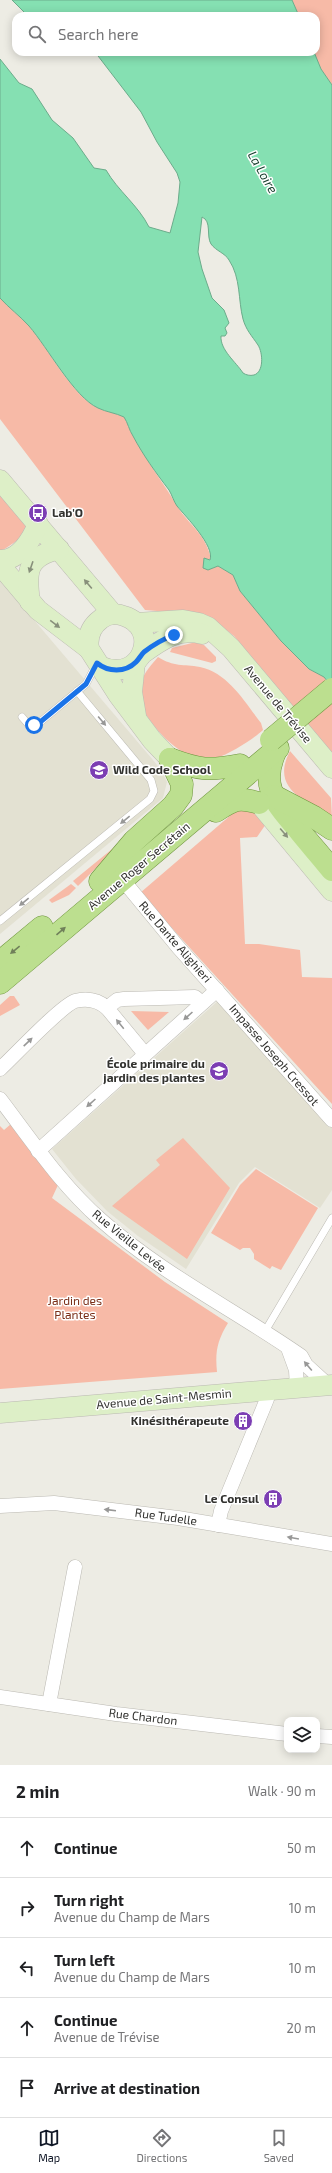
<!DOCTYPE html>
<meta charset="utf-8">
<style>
:root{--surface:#fff;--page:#f2f2f2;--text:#202124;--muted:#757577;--line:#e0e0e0;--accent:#111827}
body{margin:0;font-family:"Exo 2",sans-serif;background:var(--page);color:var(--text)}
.controls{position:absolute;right:12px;bottom:12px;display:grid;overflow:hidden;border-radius:8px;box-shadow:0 2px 10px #0003}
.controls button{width:36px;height:36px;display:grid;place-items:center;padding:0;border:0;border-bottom:1px solid var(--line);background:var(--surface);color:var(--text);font:20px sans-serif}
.stop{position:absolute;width:12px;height:12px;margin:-9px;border:3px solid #1a73e8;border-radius:50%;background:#fff}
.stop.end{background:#1a73e8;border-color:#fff;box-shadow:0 1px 4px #0008}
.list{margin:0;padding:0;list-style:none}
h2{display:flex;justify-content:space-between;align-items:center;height:52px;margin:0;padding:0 16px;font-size:17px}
h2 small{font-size:13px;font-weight:400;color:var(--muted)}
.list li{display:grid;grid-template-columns:26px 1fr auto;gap:12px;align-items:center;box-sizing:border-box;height:60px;padding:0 16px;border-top:1px solid var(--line)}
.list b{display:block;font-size:15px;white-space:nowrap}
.list p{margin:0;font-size:13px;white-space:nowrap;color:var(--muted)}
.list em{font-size:13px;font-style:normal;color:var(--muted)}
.icon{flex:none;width:22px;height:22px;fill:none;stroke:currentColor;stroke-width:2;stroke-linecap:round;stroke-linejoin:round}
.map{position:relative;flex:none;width:332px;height:1765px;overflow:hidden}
.search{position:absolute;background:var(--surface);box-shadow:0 2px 10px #0003;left:12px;right:12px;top:12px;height:44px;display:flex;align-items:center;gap:10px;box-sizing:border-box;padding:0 14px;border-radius:12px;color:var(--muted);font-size:15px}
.sheet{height:352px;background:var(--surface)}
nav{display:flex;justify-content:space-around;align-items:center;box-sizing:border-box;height:56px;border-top:1px solid var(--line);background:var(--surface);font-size:11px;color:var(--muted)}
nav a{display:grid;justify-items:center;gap:2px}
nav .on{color:var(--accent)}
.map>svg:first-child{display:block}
.built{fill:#e3e1d2}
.green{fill:#f7baa7}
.water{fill:#85e0b2;stroke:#6cac8b;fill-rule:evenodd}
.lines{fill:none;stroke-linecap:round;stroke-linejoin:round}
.lane-casing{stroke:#bbb9b2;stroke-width:8}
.street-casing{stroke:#bbb9b2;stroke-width:15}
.secondary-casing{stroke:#bbb9b2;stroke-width:21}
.primary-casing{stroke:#6e943d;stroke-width:23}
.lane{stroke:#fff;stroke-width:7}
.street{stroke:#fff;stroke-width:14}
.secondary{stroke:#ddefc7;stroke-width:20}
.primary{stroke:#bcdf8f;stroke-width:22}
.primary-bridge-casing{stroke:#6e943d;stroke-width:23;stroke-linecap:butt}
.primary-bridge{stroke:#bcdf8f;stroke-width:22}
.oneway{fill:#88907b}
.oneway2{fill:#989897}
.oneway3{fill:#70805a}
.route{stroke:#1a73e8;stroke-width:5}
.labels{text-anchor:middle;stroke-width:3;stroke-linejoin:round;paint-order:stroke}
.poi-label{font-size:12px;font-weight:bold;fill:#32322f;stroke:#fff;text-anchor:end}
.street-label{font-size:12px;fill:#32322f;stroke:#fff}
.park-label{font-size:12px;fill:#7a2e17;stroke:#fff}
.water-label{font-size:13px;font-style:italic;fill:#163e2c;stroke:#fff}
</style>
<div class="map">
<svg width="332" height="1765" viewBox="0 0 332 1765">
<rect width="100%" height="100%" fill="#edece4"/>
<!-- built -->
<g class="built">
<path d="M0,580L153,760L161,770L167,782L163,798L0,934Z"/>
<path d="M219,1000L332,1128V1190L320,1208L255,1167L239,1183L186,1269L138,1236L107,1211L76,1179L52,1149Z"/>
</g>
<!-- green -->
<g class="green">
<path d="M292,0H332V85L321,69L314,52H316V16H299Z"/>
<path d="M0,298C9,308 20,316 29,326C48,348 73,397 98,408C106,412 116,413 124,417C128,423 129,430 133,436C146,460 162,481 176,504C188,525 204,531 211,558L208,560V570L218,566L233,575L240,591L281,641L309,669L324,677L332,687V755L234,636C208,613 178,613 145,610L0,419Z"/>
<path d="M0,491L30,526L18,540L0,552Z"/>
<path d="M196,642L204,645L216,657V661L212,663L170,652L172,648Z"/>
<path d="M158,657C174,667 183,664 200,667C228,673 244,701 261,723L263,730C252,740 230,754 216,758C188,766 157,734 144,711C139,703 140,691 142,682C143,673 153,663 158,657Z"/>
<path d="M290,751L331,798L332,819C305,800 270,789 290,751Z"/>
<path d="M239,808H250L266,824L257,837L240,838L245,944H259L300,950L302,977L332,978V1104L140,893Z"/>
<path d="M117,845L118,846L78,886L73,881Z"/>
<path d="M71,884L76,888L69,895L52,903L49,900Z"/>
<path d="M10,996H14L20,1005L0,1016V1005Z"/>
<path d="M131,1011L169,1012L148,1030Z"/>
<path d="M11,1124L58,1185L52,1198L165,1282L228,1323C217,1341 215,1352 217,1372L0,1389V1126L4,1130Z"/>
<path d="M183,1138L230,1188L187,1259L112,1206L160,1165L156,1160Z"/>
<path d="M256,1169L318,1208L281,1270L272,1266L270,1269L254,1259V1254L250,1248H243L240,1250L211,1233L240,1185Z"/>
</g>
<!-- water -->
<g class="water">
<path d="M12,0H292L299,16H28Z"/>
<path d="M95,52H314L321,69L332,85V687L324,677L309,669L281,641L240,591L233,575L218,566L208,570L203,568L204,558L210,560C215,546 186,517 177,506C174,502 172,495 169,490C156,473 143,455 133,436C129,430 128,423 124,417C116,413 106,412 98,408C74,397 48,348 29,326C20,316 9,308 0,298V59L19,83L32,89L52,120L73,138L94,168L106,170C118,191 138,205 149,227L170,233L178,203L180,182L177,173L157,142L141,112ZM202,217C212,221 206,236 211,244C216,251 225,253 229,260C241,278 238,300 243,319C246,330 252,336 258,345C263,353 264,372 254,375C250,376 246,375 243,373C236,362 220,350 221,336H225L227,333L225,328L229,323L224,310L212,298L202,269L198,252Z"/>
</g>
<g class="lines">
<!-- lane casing -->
<g class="lane-casing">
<g id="lane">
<path d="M22,717L28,724L39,723L86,684L96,665"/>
<path d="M0,921L150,799L154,791L151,780L77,691"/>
<path d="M264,1333L332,1218"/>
</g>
</g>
<!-- street casing -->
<g class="street-casing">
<g id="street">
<path d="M122,879L178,947L332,1120"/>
<path d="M145,1054L107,1008L117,1000L124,999L195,997L202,1003"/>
<path d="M0,1069C14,1056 61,1006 75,1001C87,998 98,1000 107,1008"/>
<path d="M0,1099C32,1141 61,1185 101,1220C162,1274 235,1310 301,1356L306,1365L328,1385"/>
<path d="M38,1151L217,990"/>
<path d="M288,1348L296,1370L297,1388"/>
<path d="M0,1506L54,1503L178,1518L332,1544"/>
<path d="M218,1525L221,1511L267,1399L266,1391"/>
<path d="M0,1697L116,1714L287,1734"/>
<path d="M49,1704L75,1567"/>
<path d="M317,1736L332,1737"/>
</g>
</g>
<!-- secondary casing -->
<g class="secondary-casing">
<g id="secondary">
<path d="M0,480L113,614"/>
<path d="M0,560C19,561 32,539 38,524"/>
<path d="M0,565L38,610L89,649"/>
<path d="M30,602C26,572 26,557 59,549"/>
<path d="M136,623L183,620L199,623L208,627L231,648L332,768"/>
<path d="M142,654C160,641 179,627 202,634"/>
<path d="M135,663L132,692L136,716"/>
<path d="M100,666C142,685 162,628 124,616C116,613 107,614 101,619C90,627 87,637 89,649L119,696L152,740L170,759"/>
<path d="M259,803L332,891"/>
<path d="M0,1413L332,1385"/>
</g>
</g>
<!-- primary casing -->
<g class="primary-casing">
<g id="primary">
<path d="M276,750C259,786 276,803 298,829C309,843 321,856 332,870"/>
<path d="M170,759C199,770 209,771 240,765"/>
<path d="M274,796L314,817L332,829"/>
<path d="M216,811C234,799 238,797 259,803"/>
<path d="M100,881L134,841L173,806L181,795L182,784L170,759"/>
<path d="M0,962L42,927"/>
<path d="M0,983L278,748"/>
</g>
</g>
<!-- lane -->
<use href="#lane" class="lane"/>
<!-- street -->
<use href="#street" class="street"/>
<!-- secondary -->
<use href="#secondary" class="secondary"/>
<!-- primary -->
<use href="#primary" class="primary"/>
<!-- primary-bridge casing -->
<g class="primary-bridge-casing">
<path id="primary-bridge" d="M271,740L332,689"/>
</g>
<!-- primary-bridge -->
<use href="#primary-bridge" class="primary-bridge"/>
</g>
<!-- one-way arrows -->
<defs><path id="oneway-solid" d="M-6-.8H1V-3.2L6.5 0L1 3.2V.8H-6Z"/></defs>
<g class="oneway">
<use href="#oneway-solid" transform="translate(31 567) rotate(109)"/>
<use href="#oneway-solid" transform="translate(88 584) rotate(-130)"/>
<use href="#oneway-solid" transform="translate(55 624) rotate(37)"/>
<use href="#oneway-solid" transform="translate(284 833) rotate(50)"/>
</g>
<g class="oneway2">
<use href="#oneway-solid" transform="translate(102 721) rotate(50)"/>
<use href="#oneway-solid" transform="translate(125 820) rotate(141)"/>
<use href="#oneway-solid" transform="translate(24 902) rotate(141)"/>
<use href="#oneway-solid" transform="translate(188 1016) rotate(138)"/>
<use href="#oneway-solid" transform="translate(120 1024) rotate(-129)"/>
<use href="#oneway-solid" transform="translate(28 1042) rotate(-44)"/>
<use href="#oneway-solid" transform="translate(91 1103) rotate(138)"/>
<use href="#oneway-solid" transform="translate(308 1366) rotate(-130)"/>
<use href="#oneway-solid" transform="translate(110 1510) rotate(-173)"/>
<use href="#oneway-solid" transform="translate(293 1538) rotate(-170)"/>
</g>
<g class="oneway3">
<use href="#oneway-solid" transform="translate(61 931) rotate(-41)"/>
<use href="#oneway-solid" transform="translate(15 950) rotate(141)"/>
</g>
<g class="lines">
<!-- route -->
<path class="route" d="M34,725L39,723L86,684L97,663C108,672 125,673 136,662C139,659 141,655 144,652C153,645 163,639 174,635"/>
</g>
<!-- icons -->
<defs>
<g id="bus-disc" transform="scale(1)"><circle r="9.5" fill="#7c3eb3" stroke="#fff"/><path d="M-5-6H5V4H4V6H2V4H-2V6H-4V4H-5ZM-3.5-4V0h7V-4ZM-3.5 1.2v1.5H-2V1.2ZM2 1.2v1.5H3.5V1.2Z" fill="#fff"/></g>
<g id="university-disc" transform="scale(1)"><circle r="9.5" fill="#7c3eb3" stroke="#fff"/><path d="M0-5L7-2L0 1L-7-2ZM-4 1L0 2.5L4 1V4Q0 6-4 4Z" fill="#fff"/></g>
<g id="school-disc" transform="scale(1)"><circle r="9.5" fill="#7c3eb3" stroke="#fff"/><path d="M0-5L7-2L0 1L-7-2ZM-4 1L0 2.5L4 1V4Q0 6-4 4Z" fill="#fff"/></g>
<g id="building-disc" transform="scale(1)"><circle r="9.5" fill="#7c3eb3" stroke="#fff"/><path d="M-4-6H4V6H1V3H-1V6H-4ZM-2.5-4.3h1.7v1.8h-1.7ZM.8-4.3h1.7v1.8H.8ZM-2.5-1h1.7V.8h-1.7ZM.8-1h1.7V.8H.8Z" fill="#fff"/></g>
</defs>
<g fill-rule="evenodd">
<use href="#bus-disc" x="38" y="513"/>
<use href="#university-disc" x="99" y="770"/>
<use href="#school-disc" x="219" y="1071"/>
<use href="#building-disc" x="243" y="1421"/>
<use href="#building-disc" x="273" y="1499"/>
</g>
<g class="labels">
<!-- poi labels -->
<g class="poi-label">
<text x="52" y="517" text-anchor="start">Lab'O</text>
<text x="113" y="774" text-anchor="start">Wild Code School</text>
<text x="205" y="1068">École primaire du<tspan x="205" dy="14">jardin des plantes</tspan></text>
<text x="229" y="1425">Kinésithérapeute</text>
<text x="259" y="1503">Le Consul</text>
</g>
<!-- street labels -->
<g class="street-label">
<text transform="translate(278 704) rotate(50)" y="4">Avenue de Trévise</text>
<text transform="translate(139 866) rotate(-40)" y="4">Avenue Roger Secrétain</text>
<text transform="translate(175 942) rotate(49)" y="4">Rue Dante Alighieri</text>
<text transform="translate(274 1055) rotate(49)" y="4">Impasse Joseph Cressot</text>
<text transform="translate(129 1241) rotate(39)" y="4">Rue Vieille Levée</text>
<text transform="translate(164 1399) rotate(-5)" y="4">Avenue de Saint-Mesmin</text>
<text transform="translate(166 1517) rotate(8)" y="4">Rue Tudelle</text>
<text transform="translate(143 1717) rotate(7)" y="4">Rue Chardon</text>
</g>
<!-- park labels -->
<g class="park-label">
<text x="75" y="1305">Jardin des<tspan x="75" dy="14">Plantes</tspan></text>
</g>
<!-- water labels -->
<g class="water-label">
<text transform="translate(263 172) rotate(60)" y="5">La Loire</text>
</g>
</g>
</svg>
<div class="controls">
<button><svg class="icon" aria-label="layers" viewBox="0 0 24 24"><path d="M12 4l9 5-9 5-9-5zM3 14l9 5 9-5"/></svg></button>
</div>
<div class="stop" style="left:34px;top:725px"></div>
<div class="stop end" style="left:174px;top:635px"></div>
<div class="search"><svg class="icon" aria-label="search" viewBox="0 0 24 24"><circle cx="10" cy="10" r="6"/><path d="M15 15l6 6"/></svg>Search here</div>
</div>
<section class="sheet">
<h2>2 min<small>Walk · 90 m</small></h2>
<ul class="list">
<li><svg class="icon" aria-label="ahead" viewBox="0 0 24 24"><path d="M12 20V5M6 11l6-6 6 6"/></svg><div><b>Continue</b></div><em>50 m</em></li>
<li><svg class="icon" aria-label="right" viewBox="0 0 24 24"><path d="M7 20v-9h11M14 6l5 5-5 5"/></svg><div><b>Turn right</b><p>Avenue du Champ de Mars</p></div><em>10 m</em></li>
<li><svg class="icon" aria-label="left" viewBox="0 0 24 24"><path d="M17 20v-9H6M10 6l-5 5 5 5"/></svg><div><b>Turn left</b><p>Avenue du Champ de Mars</p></div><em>10 m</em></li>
<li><svg class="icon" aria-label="ahead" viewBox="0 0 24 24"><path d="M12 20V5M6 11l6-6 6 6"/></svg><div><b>Continue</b><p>Avenue de Trévise</p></div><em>20 m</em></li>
<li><svg class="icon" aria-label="arrive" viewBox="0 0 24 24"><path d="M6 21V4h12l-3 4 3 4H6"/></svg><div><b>Arrive at destination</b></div></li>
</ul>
</section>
<nav>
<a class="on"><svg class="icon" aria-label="map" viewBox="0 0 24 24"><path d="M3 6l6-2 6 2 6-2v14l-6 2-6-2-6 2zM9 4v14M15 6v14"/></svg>Map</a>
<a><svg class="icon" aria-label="directions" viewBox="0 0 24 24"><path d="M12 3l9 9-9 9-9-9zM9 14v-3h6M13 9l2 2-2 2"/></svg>Directions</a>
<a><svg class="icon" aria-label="saved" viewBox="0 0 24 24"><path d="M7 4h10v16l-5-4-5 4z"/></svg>Saved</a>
</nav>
